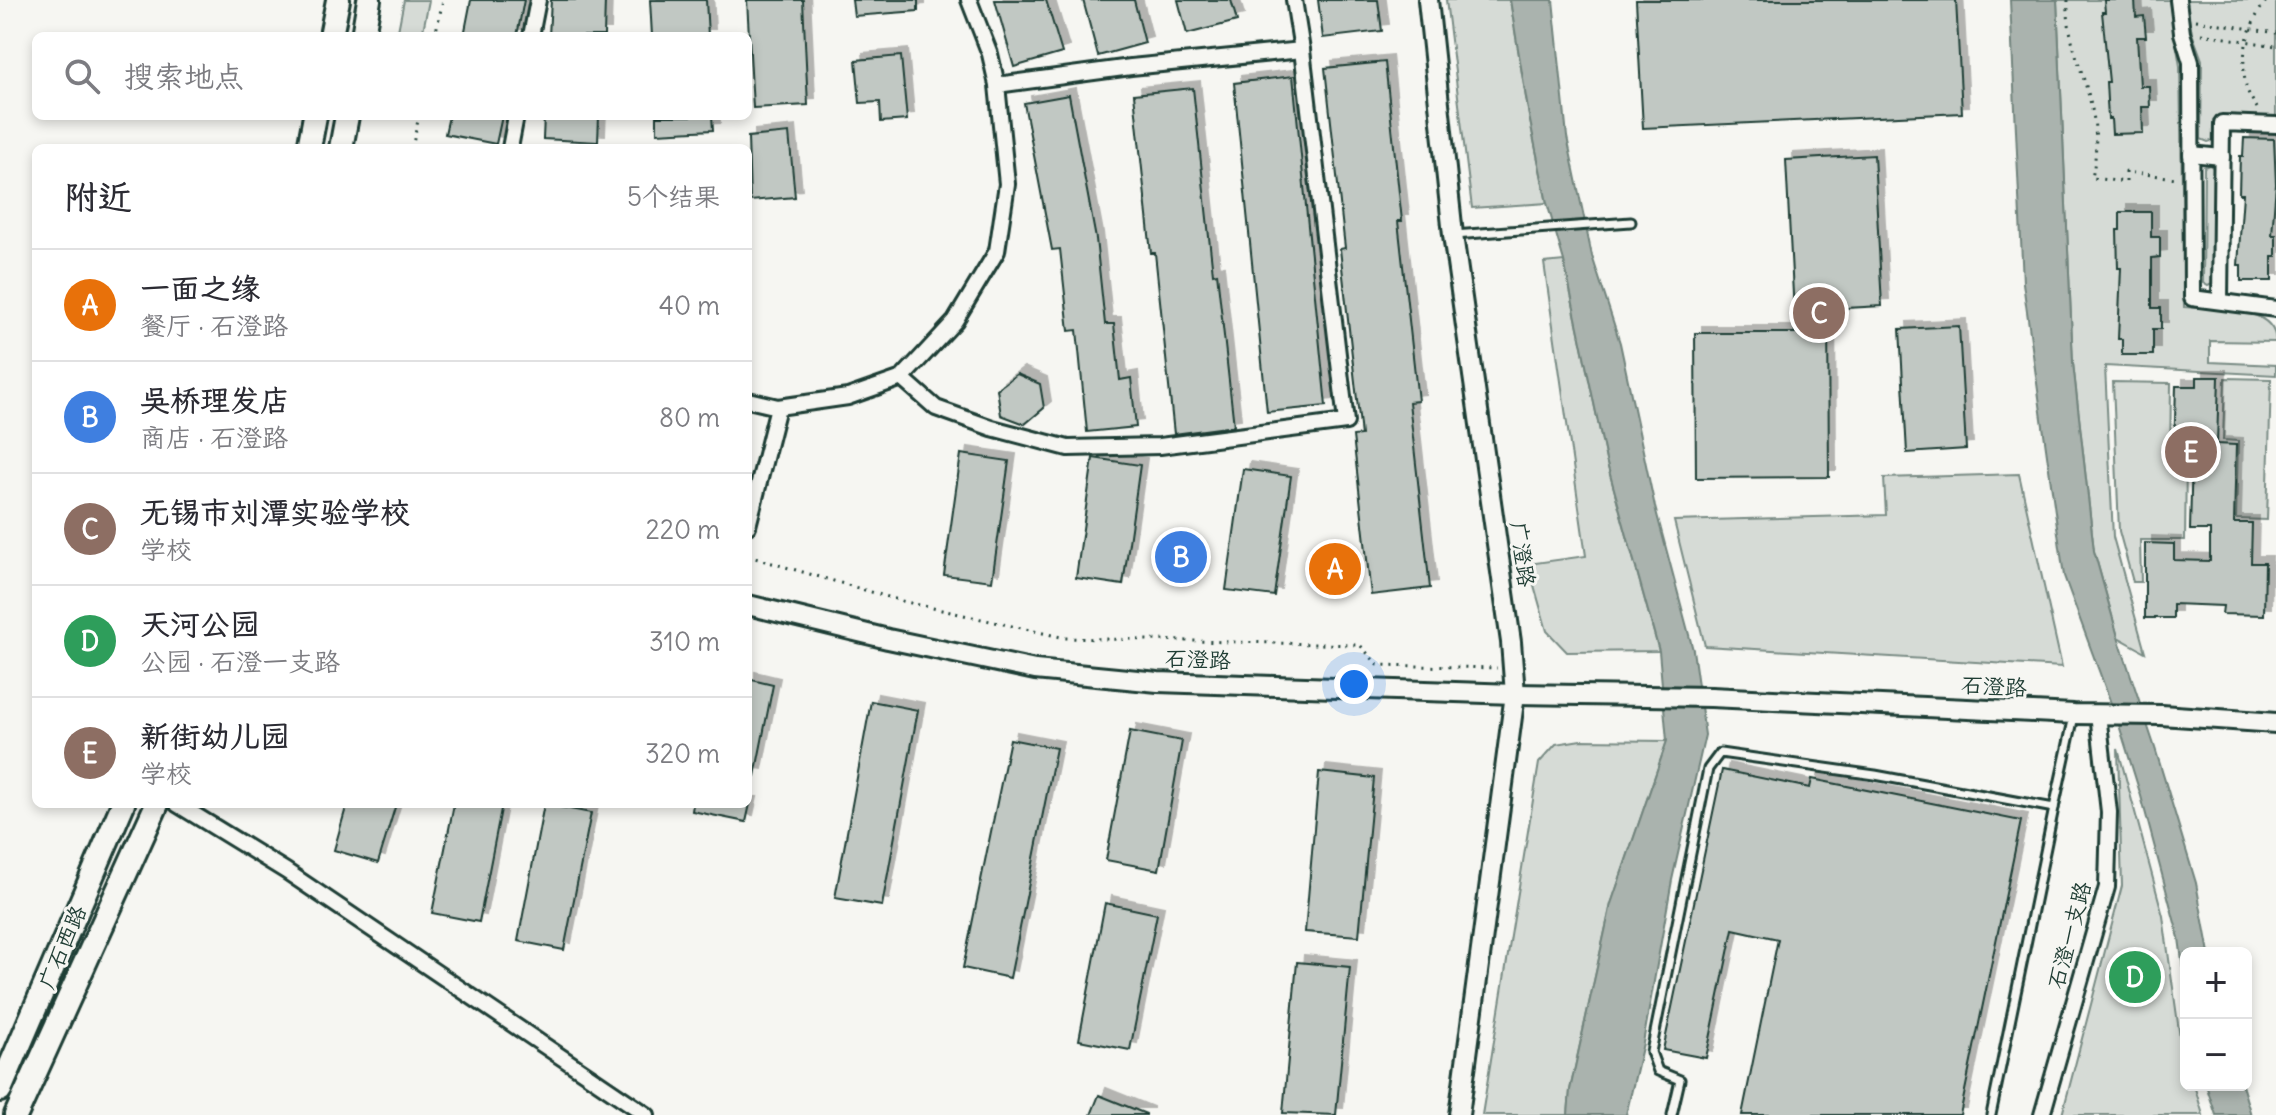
<!DOCTYPE html>
<html lang="zh">
<meta charset="utf-8">
<style>
:root{--surface:#fff;--page:#f7f7f7;--text:#2b2b33;--muted:#7c7c81;--line:#e1e1e2;--accent:#0f766e}
body{margin:0;font-family:Delius,"LXGW WenKai TC",sans-serif;background:var(--page);color:var(--text)}
.controls{position:absolute;right:24px;bottom:24px;display:grid;overflow:hidden;border-radius:12px;box-shadow:0 4px 12px #0003}
.controls button{width:72px;height:72px;display:grid;place-items:center;padding:0;border:0;border-bottom:2px solid var(--line);background:var(--surface);color:var(--text);font:40px sans-serif}
.you{position:absolute;left:1354px;top:684px;width:28px;height:28px;margin:-20px;border:6px solid #fff;border-radius:50%;background:#1a73e8;box-shadow:0 0 0 12px #1a73e833}
.badge{display:grid;place-items:center;width:52px;height:52px;border-radius:50%;background:var(--accent);color:#fff;font-size:26px;font-weight:700}
.pin{position:absolute;translate:-50% -50%;border:4px solid #fff;box-shadow:0 2px 8px #0006}
.list{margin:0;padding:0;list-style:none}
h2{display:flex;justify-content:space-between;align-items:center;height:104px;margin:0;padding:0 32px;font-size:34px}
h2 small{font-size:26px;font-weight:400;color:var(--muted)}
.list li{display:grid;grid-template-columns:52px 1fr auto;gap:24px;align-items:center;box-sizing:border-box;height:112px;padding:0 32px;border-top:2px solid var(--line)}
.list b{display:block;font-size:30px;white-space:nowrap}
.list p{margin:0;font-size:26px;white-space:nowrap;color:var(--muted)}
.list em{font-size:26px;font-style:normal;color:var(--muted)}
.icon{flex:none;width:44px;height:44px;fill:none;stroke:currentColor;stroke-width:2;stroke-linecap:round;stroke-linejoin:round}
.map{position:relative;flex:none;width:2276px;height:1115px;overflow:hidden}
.search{position:absolute;background:var(--surface);box-shadow:0 4px 12px #0003;left:32px;top:32px;width:720px;height:88px;display:flex;align-items:center;gap:20px;box-sizing:border-box;padding:0 28px;border-radius:12px;color:var(--muted);font-size:30px}
.panel{position:absolute;background:var(--surface);box-shadow:0 4px 12px #0003;left:32px;top:144px;width:720px;height:664px;border-radius:12px}
.map>svg:first-child{display:block}
.green{fill:#d6dbd6;stroke:#7a8c85;stroke-width:2}
.water{fill:#aab3ae;stroke:#72847d;stroke-width:2}
.building{fill:#c1c8c3;stroke:#1f3d34;stroke-width:2;filter:url(#shadow)}
.lines{fill:none;stroke-linecap:round;stroke-linejoin:round}
.service-casing{stroke:#1f3d34;stroke-width:13}
.minor-casing{stroke:#1f3d34;stroke-width:20}
.tertiary-casing{stroke:#1f3d34;stroke-width:24}
.primary-casing{stroke:#1f3d34;stroke-width:28}
.path{stroke:#1f3d34;stroke-width:3;stroke-dasharray:2 6;stroke-linecap:butt}
.service{stroke:#f6f6f2;stroke-width:7}
.minor{stroke:#f6f6f2;stroke-width:14}
.tertiary{stroke:#f6f6f2;stroke-width:18}
.primary{stroke:#f6f6f2;stroke-width:22}
.labels{text-anchor:middle;stroke-width:6;stroke-linejoin:round;paint-order:stroke}
.street-label{font-size:22px;fill:#1f3d34;stroke:#f6f6f2}
</style>
<div class="map">
<svg width="2276" height="1115" viewBox="0 0 2276 1115">
<defs>
<filter id="shadow"><feDropShadow dx="7" dy="-7" stdDeviation="0" flood-color="#0004"/></filter>
</defs>
<rect width="100%" height="100%" fill="#f6f6f2"/>
<filter id="ink" filterUnits="userSpaceOnUse"><feTurbulence type="fractalNoise" baseFrequency=".0125" numOctaves="2"/><feDisplacementMap in="SourceGraphic" scale="16" xChannelSelector="R" yChannelSelector="G"/><feConvolveMatrix kernelMatrix="1 2 1 2 8 2 1 2 1" color-interpolation-filters="sRGB"/></filter>
<g filter="url(#ink)">
<!-- green -->
<g class="green">
<path d="M404,0H429L422,36H397Z"/>
<path d="M1446,0H1510L1529,116L1547,203L1472,208Z"/>
<path d="M2057,0H2169L2180,66L2184,307C2213,310 2275,304 2276,342L2210,341V362L2276,365V375L2105,366L2113,537L2145,652L2118,637L2094,551L2073,363Z"/>
<path d="M2186,0H2276V118L2216,116L2215,140L2208,142L2201,139L2202,60L2192,33Z"/>
<path d="M2209,165L2214,168L2212,284L2208,286L2203,283L2204,167Z"/>
<path d="M1564,261L1606,460L1659,651L1567,652L1547,631L1528,564L1586,556L1544,263Z"/>
<path d="M2225,378L2271,379L2267,520L2236,519L2238,441L2223,440Z"/>
<path d="M2113,382L2171,383L2170,460L2186,461L2185,540H2140L2141,582H2133L2119,531Z"/>
<path d="M2019,474L2062,667L1705,646L1674,521L1886,515L1884,478Z"/>
<path d="M1581,740L1667,741L1611,904L1570,1090L1568,1115H1482L1539,763L1556,744Z"/>
<path d="M2118,749L2163,916L2180,1038L2186,1057V1085H2194L2203,1115H2062L2122,886Z"/>
</g>
<!-- water -->
<g class="water">
<path d="M1510,0H1553L1567,137L1582,208L1592,256L1620,343L1655,507L1693,650L1705,735L1672,880L1643,1043L1626,1115H1568L1570,1090L1611,904L1667,741L1659,651L1606,460L1564,261L1547,203L1529,116Z"/>
<path d="M2010,0H2057L2073,363L2094,551L2118,637L2155,748L2196,883L2209,953H2186V991L2179,938L2141,796L2119,725L2064,576L2023,283Z"/>
<path d="M2206,1085H2242L2251,1115H2216Z"/>
</g>
<!-- building -->
<g class="building">
<path d="M471,0H524L517,36H464Z"/>
<path d="M551,0H605L604,36H549Z"/>
<path d="M650,0H706L708,36H652Z"/>
<path d="M747,0H803L808,105L753,108Z"/>
<path d="M852,0H918V11L854,16Z"/>
<path d="M995,0H1046L1062,53L1014,67Z"/>
<path d="M1083,0H1134L1145,43L1098,56Z"/>
<path d="M1178,0H1231L1237,21L1187,34Z"/>
<path d="M1318,0H1378L1382,31L1323,38Z"/>
<path d="M1636,0H1956L1962,113L1643,128Z"/>
<path d="M2104,0H2135L2136,17L2144,16L2146,37H2137L2140,86H2149L2150,107H2142L2143,133L2112,134L2111,119H2108L2106,82H2109L2102,12H2105Z"/>
<path d="M901,56L907,120L881,122L880,102L860,103L856,60Z"/>
<path d="M1385,62L1402,221H1398L1418,401L1409,402L1430,588L1371,595L1353,436L1361,435L1340,249L1345,248L1325,68Z"/>
<path d="M1293,76L1326,406L1267,412L1234,83Z"/>
<path d="M1193,88L1213,274L1217,273L1234,426L1174,434L1155,253H1151L1134,94Z"/>
<path d="M1069,95L1096,239L1105,324H1114L1120,380L1131,378L1136,427L1087,432L1077,330L1069,331L1060,249L1052,250L1024,103Z"/>
<path d="M449,116H502L496,144L445,134Z"/>
<path d="M544,116H599L598,142L543,139Z"/>
<path d="M657,116H712L713,130L657,133Z"/>
<path d="M789,133L795,197L750,201L748,137Z"/>
<path d="M2244,138L2274,139L2276,184L2272,235H2276V256H2272V281H2241V265H2238L2243,194H2239L2240,156H2243Z"/>
<path d="M1874,155L1882,306L1828,309L1829,477L1696,478L1695,333H1795L1786,160Z"/>
<path d="M2120,212H2151V237H2160V257L2152,258V308H2161V329H2153V355H2122V339H2118L2121,268H2118L2117,230H2120Z"/>
<path d="M1959,326L1966,449L1907,453L1900,329Z"/>
<path d="M1017,374L1040,384L1044,408L1025,424L1001,415L997,389Z"/>
<path d="M2197,377H2219L2217,444L2236,445L2234,523H2252L2251,563H2265L2264,615L2222,614L2223,606L2173,604V618H2145V543L2174,544V560L2210,561V530H2190L2192,455L2174,454L2176,386H2197Z"/>
<path d="M961,454L1009,461L992,581L944,575Z"/>
<path d="M1093,458L1140,465L1123,585L1076,578Z"/>
<path d="M1243,469L1291,476L1274,596L1226,590Z"/>
<path d="M748,679L773,685L755,776L748,775Z"/>
<path d="M871,701L918,710L882,906L835,898Z"/>
<path d="M1130,731L1182,741L1159,870L1106,860Z"/>
<path d="M1010,739L1056,748L1010,978L963,968Z"/>
<path d="M1722,770L1810,788L1812,779L2021,821L1960,1115H1742L1778,939L1733,929L1706,1058L1663,1050Z"/>
<path d="M1319,772L1374,778L1359,936L1305,932Z"/>
<path d="M347,804H396L378,863L334,850Z"/>
<path d="M454,804H502L479,922L432,913Z"/>
<path d="M544,804L591,813L564,950L518,941Z"/>
<path d="M693,804H750L746,822L692,811Z"/>
<path d="M1105,903L1157,914L1130,1050L1079,1040Z"/>
<path d="M1297,962L1350,967L1336,1115L1283,1113Z"/>
<path d="M1099,1095L1146,1114V1115H1091Z"/>
</g>
<g class="lines">
<!-- service casing -->
<g class="service-casing">
<g id="service">
<path d="M1454,235L1631,222"/>
<path d="M1672,1115L1680,1080L1658,1071L1651,1052L1708,769L1720,753L1875,775L2054,808L2074,716"/>
<path d="M1991,1115L2054,808"/>
</g>
</g>
<!-- minor casing -->
<g class="minor-casing">
<g id="minor">
<path d="M2178,0L2182,33L2191,62L2192,298L2276,309"/>
<path d="M531,36L538,0"/>
<path d="M997,85L1131,67L1302,50L1294,0"/>
<path d="M510,148L516,116"/>
<path d="M2191,154L2222,157"/>
<path d="M2220,301L2222,123L2276,125"/>
<path d="M902,378L936,408L992,428L1068,448L1160,446L1346,422L1302,50"/>
<path d="M748,400L778,407"/>
<path d="M748,526L778,407L848,397L902,378L955,321L997,251L1007,184L997,85L990,54L969,0"/>
<path d="M177,804L286,871L647,1115"/>
<path d="M2042,1115L2107,887L2109,812L2098,714"/>
</g>
</g>
<!-- tertiary casing -->
<g class="tertiary-casing">
<g id="tertiary">
<path d="M1428,0L1453,235L1511,642L1515,694L1459,1115"/>
<path d="M748,605L888,639L1035,670L1158,682L1515,694L1711,697L2074,714L2161,715L2276,723"/>
</g>
</g>
<!-- primary casing -->
<g class="primary-casing">
<g id="primary">
<path d="M331,36L338,0"/>
<path d="M363,36L369,0"/>
<path d="M309,148L315,116"/>
<path d="M341,148L347,116"/>
<path d="M0,1090L123,804"/>
<path d="M16,1115L157,804"/>
</g>
</g>
<!-- path -->
<g class="path">
<path d="M2068,0C2066,41 2084,71 2092,109C2097,133 2097,154 2092,178L2126,182V172L2177,178"/>
<path d="M2196,20L2276,33"/>
<path d="M2201,34L2276,46"/>
<path d="M435,36L443,0"/>
<path d="M2257,108C2253,101 2247,93 2246,85C2239,57 2249,22 2267,0"/>
<path d="M412,148L419,116"/>
<path d="M748,556L902,601L1065,638L1360,645L1378,665L1497,668"/>
</g>
<!-- service -->
<use href="#service" class="service"/>
<!-- minor -->
<use href="#minor" class="minor"/>
<!-- tertiary -->
<use href="#tertiary" class="tertiary"/>
<!-- primary -->
<use href="#primary" class="primary"/>
</g>
</g>
<g class="labels">
<!-- street labels -->
<g class="street-label">
<text transform="translate(1523 554) rotate(82)" y="8">广澄路</text>
<text transform="translate(1198 659) rotate(2)" y="8">石澄路</text>
<text transform="translate(1994 686) rotate(3)" y="8">石澄路</text>
<text transform="translate(2069 935) rotate(-75)" y="8">石澄一支路</text>
<text transform="translate(62 947) rotate(-67)" y="8">广石西路</text>
</g>
</g>
</svg>
<div class="controls">
<button>+</button>
<button>−</button>
</div>
<div class="you"></div>
<div class="pin badge" style="left:1335px;top:569px;background:#e8710a">A</div>
<div class="pin badge" style="left:1181px;top:557px;background:#3f7fe0">B</div>
<div class="pin badge" style="left:1819px;top:313px;background:#8d6e63">C</div>
<div class="pin badge" style="left:2135px;top:977px;background:#2e9e5b">D</div>
<div class="pin badge" style="left:2191px;top:452px;background:#8d6e63">E</div>
<div class="search"><svg class="icon" aria-label="search" viewBox="0 0 24 24"><circle cx="10" cy="10" r="6"/><path d="M15 15l6 6"/></svg>搜索地点</div>
<section class="panel">
<h2>附近<small>5个结果</small></h2>
<ul class="list">
<li><span class="badge" style="background:#e8710a">A</span><div><b>一面之缘</b><p>餐厅 · 石澄路</p></div><em>40 m</em></li>
<li><span class="badge" style="background:#3f7fe0">B</span><div><b>吴桥理发店</b><p>商店 · 石澄路</p></div><em>80 m</em></li>
<li><span class="badge" style="background:#8d6e63">C</span><div><b>无锡市刘潭实验学校</b><p>学校</p></div><em>220 m</em></li>
<li><span class="badge" style="background:#2e9e5b">D</span><div><b>天河公园</b><p>公园 · 石澄一支路</p></div><em>310 m</em></li>
<li><span class="badge" style="background:#8d6e63">E</span><div><b>新街幼儿园</b><p>学校</p></div><em>320 m</em></li>
</ul>
</section>
</div>
